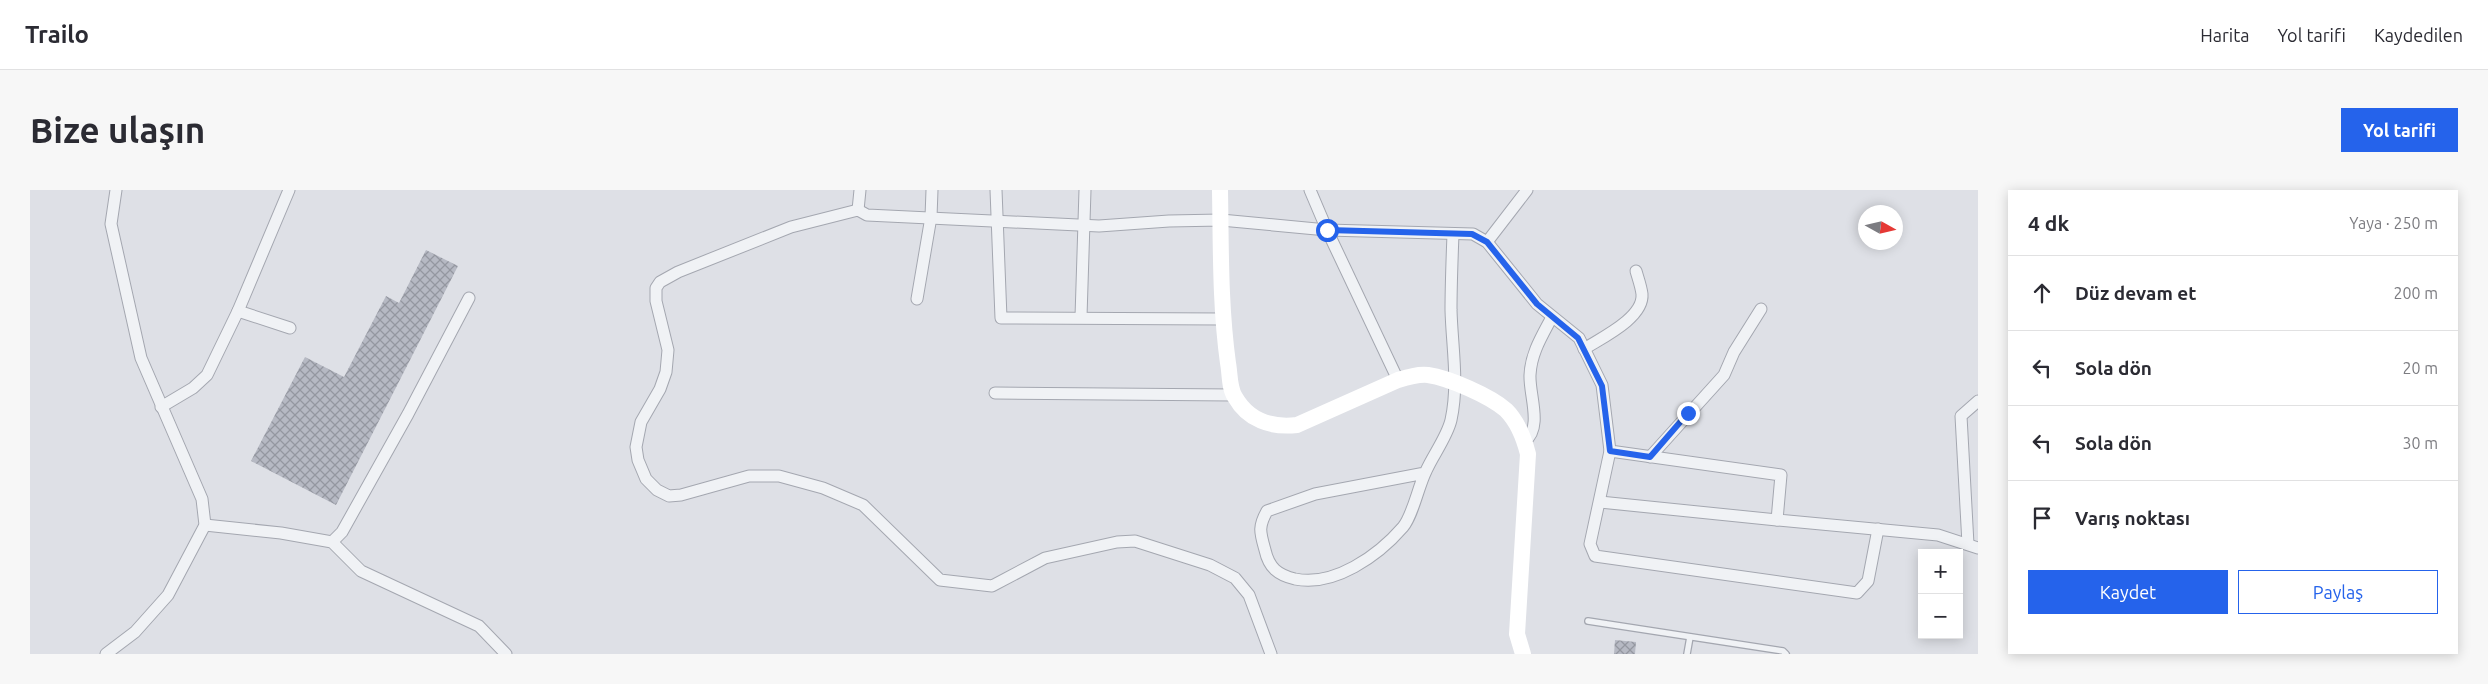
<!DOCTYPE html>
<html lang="tr">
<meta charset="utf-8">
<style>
:root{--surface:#fff;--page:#f7f7f7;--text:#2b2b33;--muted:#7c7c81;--line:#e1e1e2;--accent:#2563eb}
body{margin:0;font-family:Ubuntu,sans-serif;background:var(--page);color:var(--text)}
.controls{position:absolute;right:15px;bottom:15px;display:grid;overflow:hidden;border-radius:0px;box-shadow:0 2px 12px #0003}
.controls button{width:45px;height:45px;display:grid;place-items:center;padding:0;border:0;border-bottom:1px solid var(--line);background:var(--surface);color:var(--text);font:25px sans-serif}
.compass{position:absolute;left:1828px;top:15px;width:45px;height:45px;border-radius:50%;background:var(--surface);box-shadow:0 2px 12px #0003;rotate:98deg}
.stop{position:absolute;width:15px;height:15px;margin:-11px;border:4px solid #2563eb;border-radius:50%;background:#fff}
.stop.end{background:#2563eb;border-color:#fff;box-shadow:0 1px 5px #0008}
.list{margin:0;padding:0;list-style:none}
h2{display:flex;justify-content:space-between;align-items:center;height:65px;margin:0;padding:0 20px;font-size:21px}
h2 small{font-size:16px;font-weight:400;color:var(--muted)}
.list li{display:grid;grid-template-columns:32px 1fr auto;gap:15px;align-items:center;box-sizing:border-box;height:75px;padding:0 20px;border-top:1px solid var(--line)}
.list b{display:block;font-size:19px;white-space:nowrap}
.list em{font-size:16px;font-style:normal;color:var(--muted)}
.actions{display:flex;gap:10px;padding:15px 20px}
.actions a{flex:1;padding:11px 0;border:1px solid var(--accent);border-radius:0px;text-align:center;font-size:18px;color:var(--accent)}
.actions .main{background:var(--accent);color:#fff}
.icon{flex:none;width:28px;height:28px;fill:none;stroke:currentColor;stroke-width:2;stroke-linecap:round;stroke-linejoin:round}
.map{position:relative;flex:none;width:1948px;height:464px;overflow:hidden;border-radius:0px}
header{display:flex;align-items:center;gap:30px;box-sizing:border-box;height:70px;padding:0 25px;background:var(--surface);border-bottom:1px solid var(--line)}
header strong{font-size:24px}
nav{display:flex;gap:28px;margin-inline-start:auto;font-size:18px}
.intro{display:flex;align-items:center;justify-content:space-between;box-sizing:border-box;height:120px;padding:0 30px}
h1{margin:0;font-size:35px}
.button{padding:12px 22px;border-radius:0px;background:var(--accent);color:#fff;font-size:18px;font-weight:700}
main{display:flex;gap:30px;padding:0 30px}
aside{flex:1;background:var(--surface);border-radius:0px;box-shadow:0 2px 12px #0003}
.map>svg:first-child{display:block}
.building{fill:url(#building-cross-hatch)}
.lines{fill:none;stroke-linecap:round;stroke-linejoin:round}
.lane-casing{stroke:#a4a7b0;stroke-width:8}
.street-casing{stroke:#a4a7b0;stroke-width:13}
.lane{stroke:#f0f2f5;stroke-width:5.5}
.street{stroke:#f0f2f5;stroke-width:11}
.secondary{stroke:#fff;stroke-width:16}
.route{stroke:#2563eb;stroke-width:6}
</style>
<header>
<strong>Trailo</strong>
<nav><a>Harita</a><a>Yol tarifi</a><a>Kaydedilen</a></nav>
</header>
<div class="intro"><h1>Bize ulaşın</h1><a class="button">Yol tarifi</a></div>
<main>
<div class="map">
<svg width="1948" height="464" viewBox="0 0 1948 464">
<defs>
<pattern id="building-cross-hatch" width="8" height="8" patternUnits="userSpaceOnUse" patternTransform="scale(1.25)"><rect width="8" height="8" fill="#b6b9c3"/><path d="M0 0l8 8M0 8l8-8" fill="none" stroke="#9497a0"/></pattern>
</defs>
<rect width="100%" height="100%" fill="#dee0e6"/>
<!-- building -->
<g class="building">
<path d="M396,60L428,76L306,315L221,271L275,167L314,187L356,106L369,113Z"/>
<path d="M1585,450L1606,452L1605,464H1584Z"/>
</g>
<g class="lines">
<!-- lane casing -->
<g class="lane-casing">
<g id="lane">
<path d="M1558,431L1753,461L1756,464"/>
<path d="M1657,464L1660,447"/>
</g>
</g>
<!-- street casing -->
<g class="street-casing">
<g id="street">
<path d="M966,0L971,128L1192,129"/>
<path d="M1280,0L1297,40L1368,190"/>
<path d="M828,20L830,0"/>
<path d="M1457,52L1497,0"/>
<path d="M887,109L901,27L902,0"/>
<path d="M208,121L260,138"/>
<path d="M1051,127L1055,0"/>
<path d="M1554,159C1571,148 1614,128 1612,104C1611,96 1608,88 1606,81"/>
<path d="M965,203L1203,205"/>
<path d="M131,217L163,198L177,185L208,121L259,0"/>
<path d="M1495,251C1513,237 1499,205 1500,185C1501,163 1512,146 1522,127"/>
<path d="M1580,261L1560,354L1565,366L1827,403L1838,391L1848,339"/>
<path d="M1620,267L1694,185L1704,162L1731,119"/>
<path d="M1395,283L1285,304L1237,321C1228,337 1230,342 1235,360C1239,378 1248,385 1265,389C1304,397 1348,366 1373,337C1383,325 1388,297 1396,281C1403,265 1417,247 1421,230C1429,193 1422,157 1421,120C1421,95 1422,70 1423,44"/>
<path d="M1570,312L1747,330"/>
<path d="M175,335L251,343L302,352L331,381L449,436L476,464"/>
<path d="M302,352L312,342L378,224L439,108"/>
<path d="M1938,354L1931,226L1948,211"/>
<path d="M76,464L105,442L138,405L175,335L172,309L111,168L81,34L86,0"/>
<path d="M1241,464L1219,405L1205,388L1180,375L1105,351L1087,352L1015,368L962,396L910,390L833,315L793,298L749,286H719L651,305L639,306L627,300L616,289L608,270L606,257L611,232L630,199L636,182L638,160L626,111V98L630,92L648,82L761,37L828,20L837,25L1069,36L1139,31L1191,30L1297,40L1443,44L1457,52L1507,114L1549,148L1572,195L1580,261L1751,285L1747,330L1908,345L1948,358"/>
</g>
</g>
<!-- lane -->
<use href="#lane" class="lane"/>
<!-- street -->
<use href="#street" class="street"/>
<!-- secondary -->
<path class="secondary" d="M1190,0C1191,58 1190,115 1198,173C1200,183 1199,198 1205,207C1218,230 1241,238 1267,235L1368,190C1378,187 1388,184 1398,185C1419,188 1460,206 1476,220C1488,232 1494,248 1498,264L1487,444L1493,464"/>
</g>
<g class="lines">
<!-- route -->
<path class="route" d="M1297,40L1442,44L1457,52L1507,114L1548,148L1572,196L1580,261L1620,267L1658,223"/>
</g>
</svg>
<div class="controls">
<button>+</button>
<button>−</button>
</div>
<svg class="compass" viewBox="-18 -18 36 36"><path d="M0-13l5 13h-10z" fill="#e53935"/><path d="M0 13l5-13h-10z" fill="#7c7c81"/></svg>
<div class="stop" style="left:1297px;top:40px"></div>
<div class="stop end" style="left:1658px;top:223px"></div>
</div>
<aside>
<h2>4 dk<small>Yaya · 250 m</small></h2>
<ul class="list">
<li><svg class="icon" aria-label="ahead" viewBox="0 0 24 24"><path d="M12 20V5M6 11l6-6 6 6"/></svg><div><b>Düz devam et</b></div><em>200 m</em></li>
<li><svg class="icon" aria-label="left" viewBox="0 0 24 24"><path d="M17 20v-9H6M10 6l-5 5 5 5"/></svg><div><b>Sola dön</b></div><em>20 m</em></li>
<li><svg class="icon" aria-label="left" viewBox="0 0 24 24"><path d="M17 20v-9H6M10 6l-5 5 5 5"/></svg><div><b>Sola dön</b></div><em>30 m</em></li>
<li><svg class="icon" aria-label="arrive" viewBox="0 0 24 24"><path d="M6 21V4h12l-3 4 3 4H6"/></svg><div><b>Varış noktası</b></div></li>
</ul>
<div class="actions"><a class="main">Kaydet</a><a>Paylaş</a></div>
</aside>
</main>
